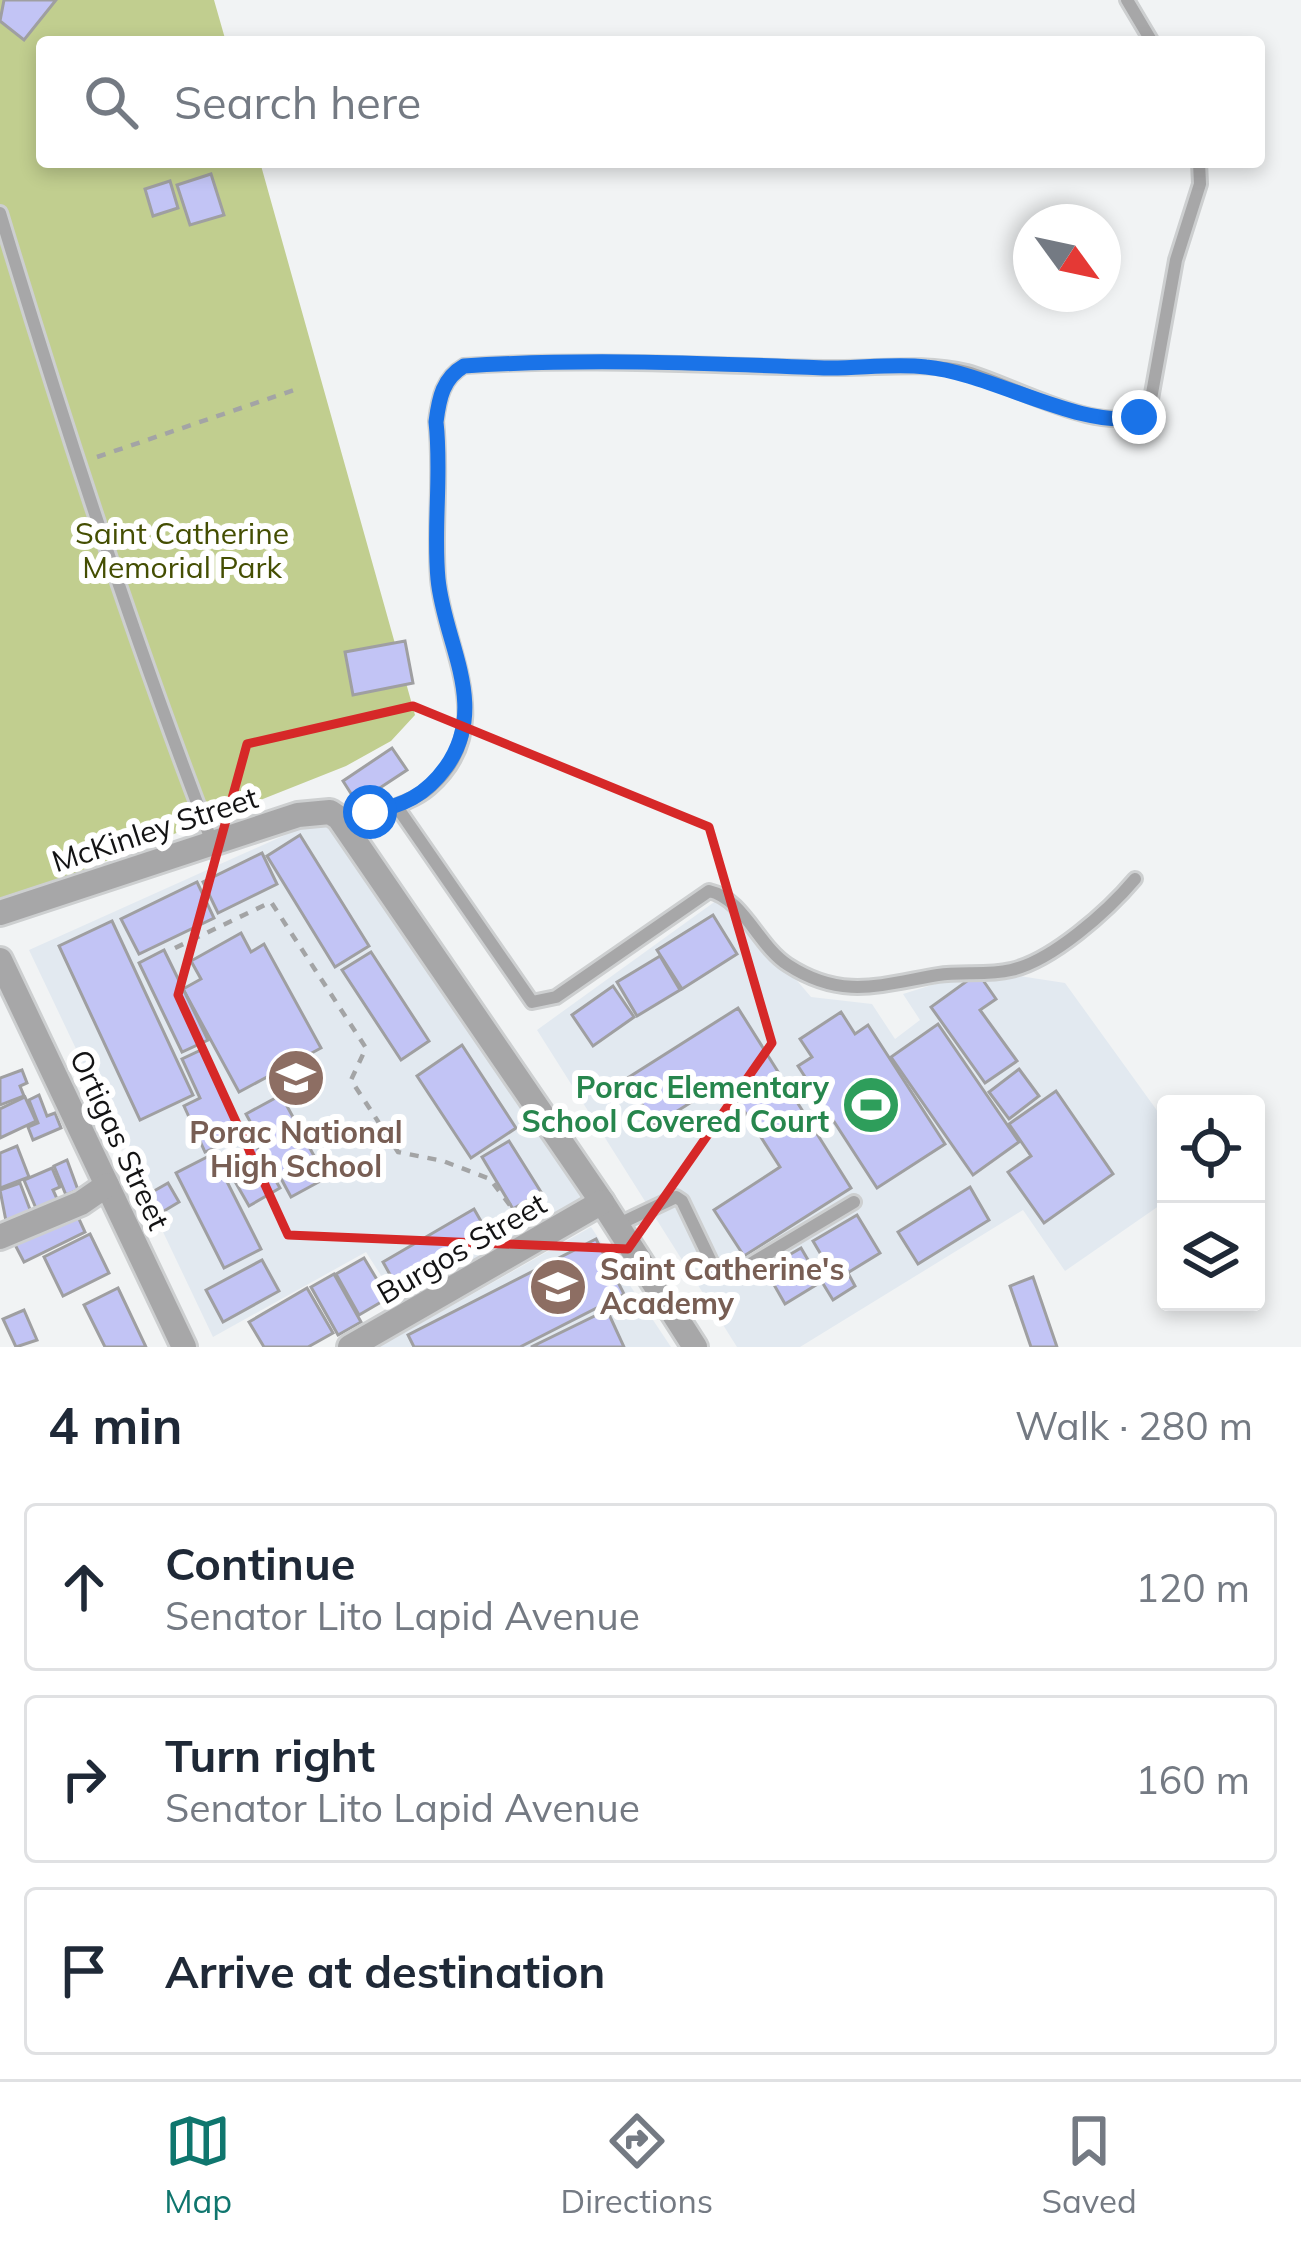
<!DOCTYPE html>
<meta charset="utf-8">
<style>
:root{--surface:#fff;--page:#f2f2f3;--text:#1f2937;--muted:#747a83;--line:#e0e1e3;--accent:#0f766e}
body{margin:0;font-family:Mulish,sans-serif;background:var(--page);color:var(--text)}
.controls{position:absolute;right:36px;bottom:36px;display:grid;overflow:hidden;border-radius:12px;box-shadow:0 6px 18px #0003}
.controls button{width:108px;height:108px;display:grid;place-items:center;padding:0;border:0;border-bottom:3px solid var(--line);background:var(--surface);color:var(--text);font:60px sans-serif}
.compass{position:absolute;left:1013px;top:204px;width:108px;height:108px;border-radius:50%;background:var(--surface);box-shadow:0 6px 18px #0003;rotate:123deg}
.stop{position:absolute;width:36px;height:36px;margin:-27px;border:9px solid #1a73e8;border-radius:50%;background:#fff}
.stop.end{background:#1a73e8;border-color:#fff;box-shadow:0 3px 12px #0008}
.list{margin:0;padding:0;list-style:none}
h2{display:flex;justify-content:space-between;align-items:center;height:156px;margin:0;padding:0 48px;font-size:51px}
h2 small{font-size:39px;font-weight:400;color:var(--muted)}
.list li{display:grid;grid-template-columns:78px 1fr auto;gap:36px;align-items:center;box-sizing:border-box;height:168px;margin:0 24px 24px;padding:0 24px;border:3px solid var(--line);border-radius:12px}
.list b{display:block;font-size:45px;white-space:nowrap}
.list p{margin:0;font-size:39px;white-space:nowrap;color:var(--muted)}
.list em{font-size:39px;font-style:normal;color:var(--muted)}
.icon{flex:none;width:66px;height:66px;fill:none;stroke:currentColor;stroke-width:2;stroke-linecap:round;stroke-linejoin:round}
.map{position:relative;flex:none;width:1301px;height:1347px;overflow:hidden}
.search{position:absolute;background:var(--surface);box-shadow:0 6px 18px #0003;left:36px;right:36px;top:36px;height:132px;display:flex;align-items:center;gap:30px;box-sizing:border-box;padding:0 42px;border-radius:12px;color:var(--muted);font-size:45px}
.sheet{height:732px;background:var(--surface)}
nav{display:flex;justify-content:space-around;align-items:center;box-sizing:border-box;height:168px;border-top:3px solid var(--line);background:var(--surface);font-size:33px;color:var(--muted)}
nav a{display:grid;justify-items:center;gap:6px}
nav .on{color:var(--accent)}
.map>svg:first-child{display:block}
.built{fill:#e2e9f0}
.green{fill:#c1ce8f}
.building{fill:#c2c4f5;stroke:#9f9fa1;stroke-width:3}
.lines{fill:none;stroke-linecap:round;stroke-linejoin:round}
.service-casing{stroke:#cdcfd0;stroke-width:18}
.minor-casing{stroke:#cdcfd0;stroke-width:30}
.path{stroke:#a3a4a5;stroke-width:4.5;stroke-dasharray:9 9;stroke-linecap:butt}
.service{stroke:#a7a7a8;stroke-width:12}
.minor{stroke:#a7a7a8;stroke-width:24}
.route{stroke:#1a73e8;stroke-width:15}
.marked{fill:none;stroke:#d62828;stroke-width:9;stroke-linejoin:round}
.labels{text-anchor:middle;stroke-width:12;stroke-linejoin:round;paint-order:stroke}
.park-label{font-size:30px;fill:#444e02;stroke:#fff}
.street-label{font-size:30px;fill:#131314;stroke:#fff}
.leisure-label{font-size:30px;font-weight:bold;fill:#27864d;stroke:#fff;text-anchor:end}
.education-label{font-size:30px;font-weight:bold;fill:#785e54;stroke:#fff}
</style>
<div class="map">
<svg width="1301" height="1347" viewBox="0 0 1301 1347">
<rect width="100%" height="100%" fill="#f1f3f4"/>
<!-- built -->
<g class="built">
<path d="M323,818L589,1207L405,1313L366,1252L213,1337L29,950Z"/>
<path d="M724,895L811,997L872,1004L895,1039L920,1020L903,994L980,970L1065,983L1166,1123V1201L1065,1271L1023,1210L800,1347H737L537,1030Z"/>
<path d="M591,1227L671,1347H379Z"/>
</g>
<!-- green -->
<path class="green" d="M0,0H214L226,42H42V162H260L415,715L391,741L346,766L73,874L0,898Z"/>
<!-- building -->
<g class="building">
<path d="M4,0H56L24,40L0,21Z"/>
<path d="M211,174L224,215L190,225L177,185Z"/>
<path d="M170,181L178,208L153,216L145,189Z"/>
<path d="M405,641L413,683L353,695L345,652Z"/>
<path d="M392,748L407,770L357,803L343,781Z"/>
<path d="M300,835L369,946L335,967L267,856Z"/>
<path d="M262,853L277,884L218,913L203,882Z"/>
<path d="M197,882L214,918L139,954L121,919Z"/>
<path d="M713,915L737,954L682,989L657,950Z"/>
<path d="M112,921L193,1095L140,1120L59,946Z"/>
<path d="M241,933L251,952L264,944L321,1048L239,1092L183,989L201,979L191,961Z"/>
<path d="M164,950L208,1040L182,1052L139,963Z"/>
<path d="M371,952L429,1041L401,1060L342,970Z"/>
<path d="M660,956L680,990L637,1016L617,982Z"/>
<path d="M978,973L996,999L980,1010L1017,1061L985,1083L931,1007Z"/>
<path d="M613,986L634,1017L593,1046L572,1015Z"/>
<path d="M738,1008L851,1188L744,1256L714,1210L780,1167L725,1081L655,1125L626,1079Z"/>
<path d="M841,1012L855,1034L868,1025L945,1144L877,1188L798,1066L812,1057L800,1039Z"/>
<path d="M938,1024L1019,1142L973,1175L891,1057Z"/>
<path d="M462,1045L516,1128L471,1158L417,1076Z"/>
<path d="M201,1050L240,1136L205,1152L184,1106L200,1098L182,1059Z"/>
<path d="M1019,1069L1039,1096L1009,1119L989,1092Z"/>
<path d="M22,1070L27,1083L20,1086L24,1096L0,1105V1078Z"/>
<path d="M1056,1091L1113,1174L1044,1223L1008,1172L1031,1156L1009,1124Z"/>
<path d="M39,1095L47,1116L55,1113L61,1128L33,1140L28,1127L38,1123L29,1100Z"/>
<path d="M281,1095L326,1178L291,1197L246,1114Z"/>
<path d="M25,1097L36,1121L0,1138V1109Z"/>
<path d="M509,1141L541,1192L513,1209L482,1157Z"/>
<path d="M17,1146L29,1177L0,1188V1153Z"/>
<path d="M256,1146L280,1188L249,1206L225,1164Z"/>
<path d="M213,1154L261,1249L224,1268L176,1173Z"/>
<path d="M67,1160L78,1190L66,1195L54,1166Z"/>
<path d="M52,1168L60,1187L53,1190L59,1203L38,1213L24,1180Z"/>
<path d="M20,1183L31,1212L6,1221L0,1190Z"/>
<path d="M168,1183L179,1202L159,1214L147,1195Z"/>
<path d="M970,1187L989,1220L918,1264L898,1232Z"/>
<path d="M74,1208L85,1232L24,1262L12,1239Z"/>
<path d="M474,1209L490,1237L398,1289L383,1262Z"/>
<path d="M857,1215L880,1253L836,1280L813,1241Z"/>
<path d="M90,1234L109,1273L63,1296L44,1257Z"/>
<path d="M596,1239L624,1294L520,1347H414L408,1335Z"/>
<path d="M801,1248L821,1282L785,1304L765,1269Z"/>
<path d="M364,1258L388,1298L359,1315L336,1274Z"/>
<path d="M821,1258L834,1281L848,1273L855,1286L833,1300L811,1264Z"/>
<path d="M262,1260L279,1291L223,1322L206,1290Z"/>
<path d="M334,1274L361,1322L338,1335L311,1287Z"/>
<path d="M1033,1277L1057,1347H1031L1010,1286Z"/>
<path d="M118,1288L146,1347H105L84,1305Z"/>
<path d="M307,1288L333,1333L308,1347H264L249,1322Z"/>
<path d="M24,1310L37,1340L16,1347L3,1319Z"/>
<path d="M607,1310L624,1347H531Z"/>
</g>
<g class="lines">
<!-- service casing -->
<g class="service-casing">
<g id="service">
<path d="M1127,0L1152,42"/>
<path d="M0,213C64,425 132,635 212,842"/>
<path d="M397,807L532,1002L556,997L709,891C744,899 758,946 788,965C842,1000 880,985 938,975C961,971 987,976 1011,970C1052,961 1108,911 1135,879"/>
<path d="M347,825C373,810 407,808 430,788C501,726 444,648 438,579C434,526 442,474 436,421C439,398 443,378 464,366C586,358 708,366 830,368C876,369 923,361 967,372C1015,385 1105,440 1149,410L1176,260L1200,184L1199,162"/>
<path d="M617,1225L676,1197L682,1201L715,1270L732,1275L854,1202"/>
</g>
</g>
<!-- minor casing -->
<g class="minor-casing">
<g id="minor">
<path d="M0,913L298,815L330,812L339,818L602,1202L695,1347"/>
<path d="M0,960L184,1347"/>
<path d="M0,1237L81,1203L107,1185"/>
<path d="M350,1347L602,1202"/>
</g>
</g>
<!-- path -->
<g class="path">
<path d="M97,457L297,389"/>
<path d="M175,948L271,902L366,1048L351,1080L398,1152L443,1161L490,1179L522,1221"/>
</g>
<!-- service -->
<use href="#service" class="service"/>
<!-- minor -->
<use href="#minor" class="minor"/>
</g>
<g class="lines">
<!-- route -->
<path class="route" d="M370,812C403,806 426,795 446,767C490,705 444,643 438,579C433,527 442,474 436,422C439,398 443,378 464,366C584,358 705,363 824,368C858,369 892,363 926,367C991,373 1081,430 1139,417"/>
</g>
<!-- marked area -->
<path class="marked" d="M413,706L709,827L772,1043L628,1249L288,1235L178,995L247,744Z"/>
<!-- icons -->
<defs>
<g id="school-disc" transform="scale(3)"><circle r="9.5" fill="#8d6e63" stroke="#fff"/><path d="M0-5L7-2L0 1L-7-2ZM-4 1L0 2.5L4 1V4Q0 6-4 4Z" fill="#fff"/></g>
<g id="stadium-disc" transform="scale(3)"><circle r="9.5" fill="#2e9e5b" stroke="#fff"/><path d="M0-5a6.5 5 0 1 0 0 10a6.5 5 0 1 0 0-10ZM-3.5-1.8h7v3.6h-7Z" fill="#fff"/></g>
</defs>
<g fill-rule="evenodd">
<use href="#school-disc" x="296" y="1078"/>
<use href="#stadium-disc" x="871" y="1105"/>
<use href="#school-disc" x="558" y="1287"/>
</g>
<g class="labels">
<!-- park labels -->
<g class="park-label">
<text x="182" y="544">Saint Catherine<tspan x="182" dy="34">Memorial Park</tspan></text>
</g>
<!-- street labels -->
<g class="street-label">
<text transform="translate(155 830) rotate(-18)" y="10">McKinley Street</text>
<text transform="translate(119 1140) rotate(65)" y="10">Ortigas Street</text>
<text transform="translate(462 1249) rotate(-30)" y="10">Burgos Street</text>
</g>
<!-- leisure labels -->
<g class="leisure-label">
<text x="829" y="1098">Porac Elementary<tspan x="829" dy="34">School Covered Court</tspan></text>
</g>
<!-- education labels -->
<g class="education-label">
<text x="296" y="1143">Porac National<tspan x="296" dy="34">High School</tspan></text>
<text x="600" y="1280" text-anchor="start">Saint Catherine's<tspan x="600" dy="34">Academy</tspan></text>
</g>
</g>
</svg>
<div class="controls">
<button><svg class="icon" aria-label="locate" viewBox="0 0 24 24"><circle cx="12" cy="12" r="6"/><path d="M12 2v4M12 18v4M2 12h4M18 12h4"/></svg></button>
<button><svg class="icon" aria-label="layers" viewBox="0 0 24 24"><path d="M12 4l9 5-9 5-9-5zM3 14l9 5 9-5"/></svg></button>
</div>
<svg class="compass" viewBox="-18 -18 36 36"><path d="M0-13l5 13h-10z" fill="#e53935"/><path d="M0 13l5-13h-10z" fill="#747a83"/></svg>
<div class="stop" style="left:370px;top:812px"></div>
<div class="stop end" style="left:1139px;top:417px"></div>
<div class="search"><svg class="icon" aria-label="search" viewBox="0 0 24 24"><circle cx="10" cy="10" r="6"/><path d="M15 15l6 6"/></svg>Search here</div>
</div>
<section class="sheet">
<h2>4 min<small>Walk · 280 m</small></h2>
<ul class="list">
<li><svg class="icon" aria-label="ahead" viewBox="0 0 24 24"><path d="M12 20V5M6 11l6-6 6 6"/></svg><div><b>Continue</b><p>Senator Lito Lapid Avenue</p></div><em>120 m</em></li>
<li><svg class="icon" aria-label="right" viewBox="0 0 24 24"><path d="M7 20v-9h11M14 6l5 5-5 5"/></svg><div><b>Turn right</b><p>Senator Lito Lapid Avenue</p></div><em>160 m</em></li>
<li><svg class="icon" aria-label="arrive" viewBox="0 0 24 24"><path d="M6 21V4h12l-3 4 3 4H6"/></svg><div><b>Arrive at destination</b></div></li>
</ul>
</section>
<nav>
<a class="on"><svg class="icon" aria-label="map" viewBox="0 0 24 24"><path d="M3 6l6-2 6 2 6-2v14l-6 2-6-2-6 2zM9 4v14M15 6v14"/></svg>Map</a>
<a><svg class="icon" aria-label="directions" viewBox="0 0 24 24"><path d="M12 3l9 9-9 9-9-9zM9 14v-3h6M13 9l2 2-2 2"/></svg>Directions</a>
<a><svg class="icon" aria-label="saved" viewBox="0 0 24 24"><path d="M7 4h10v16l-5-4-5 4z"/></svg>Saved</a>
</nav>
